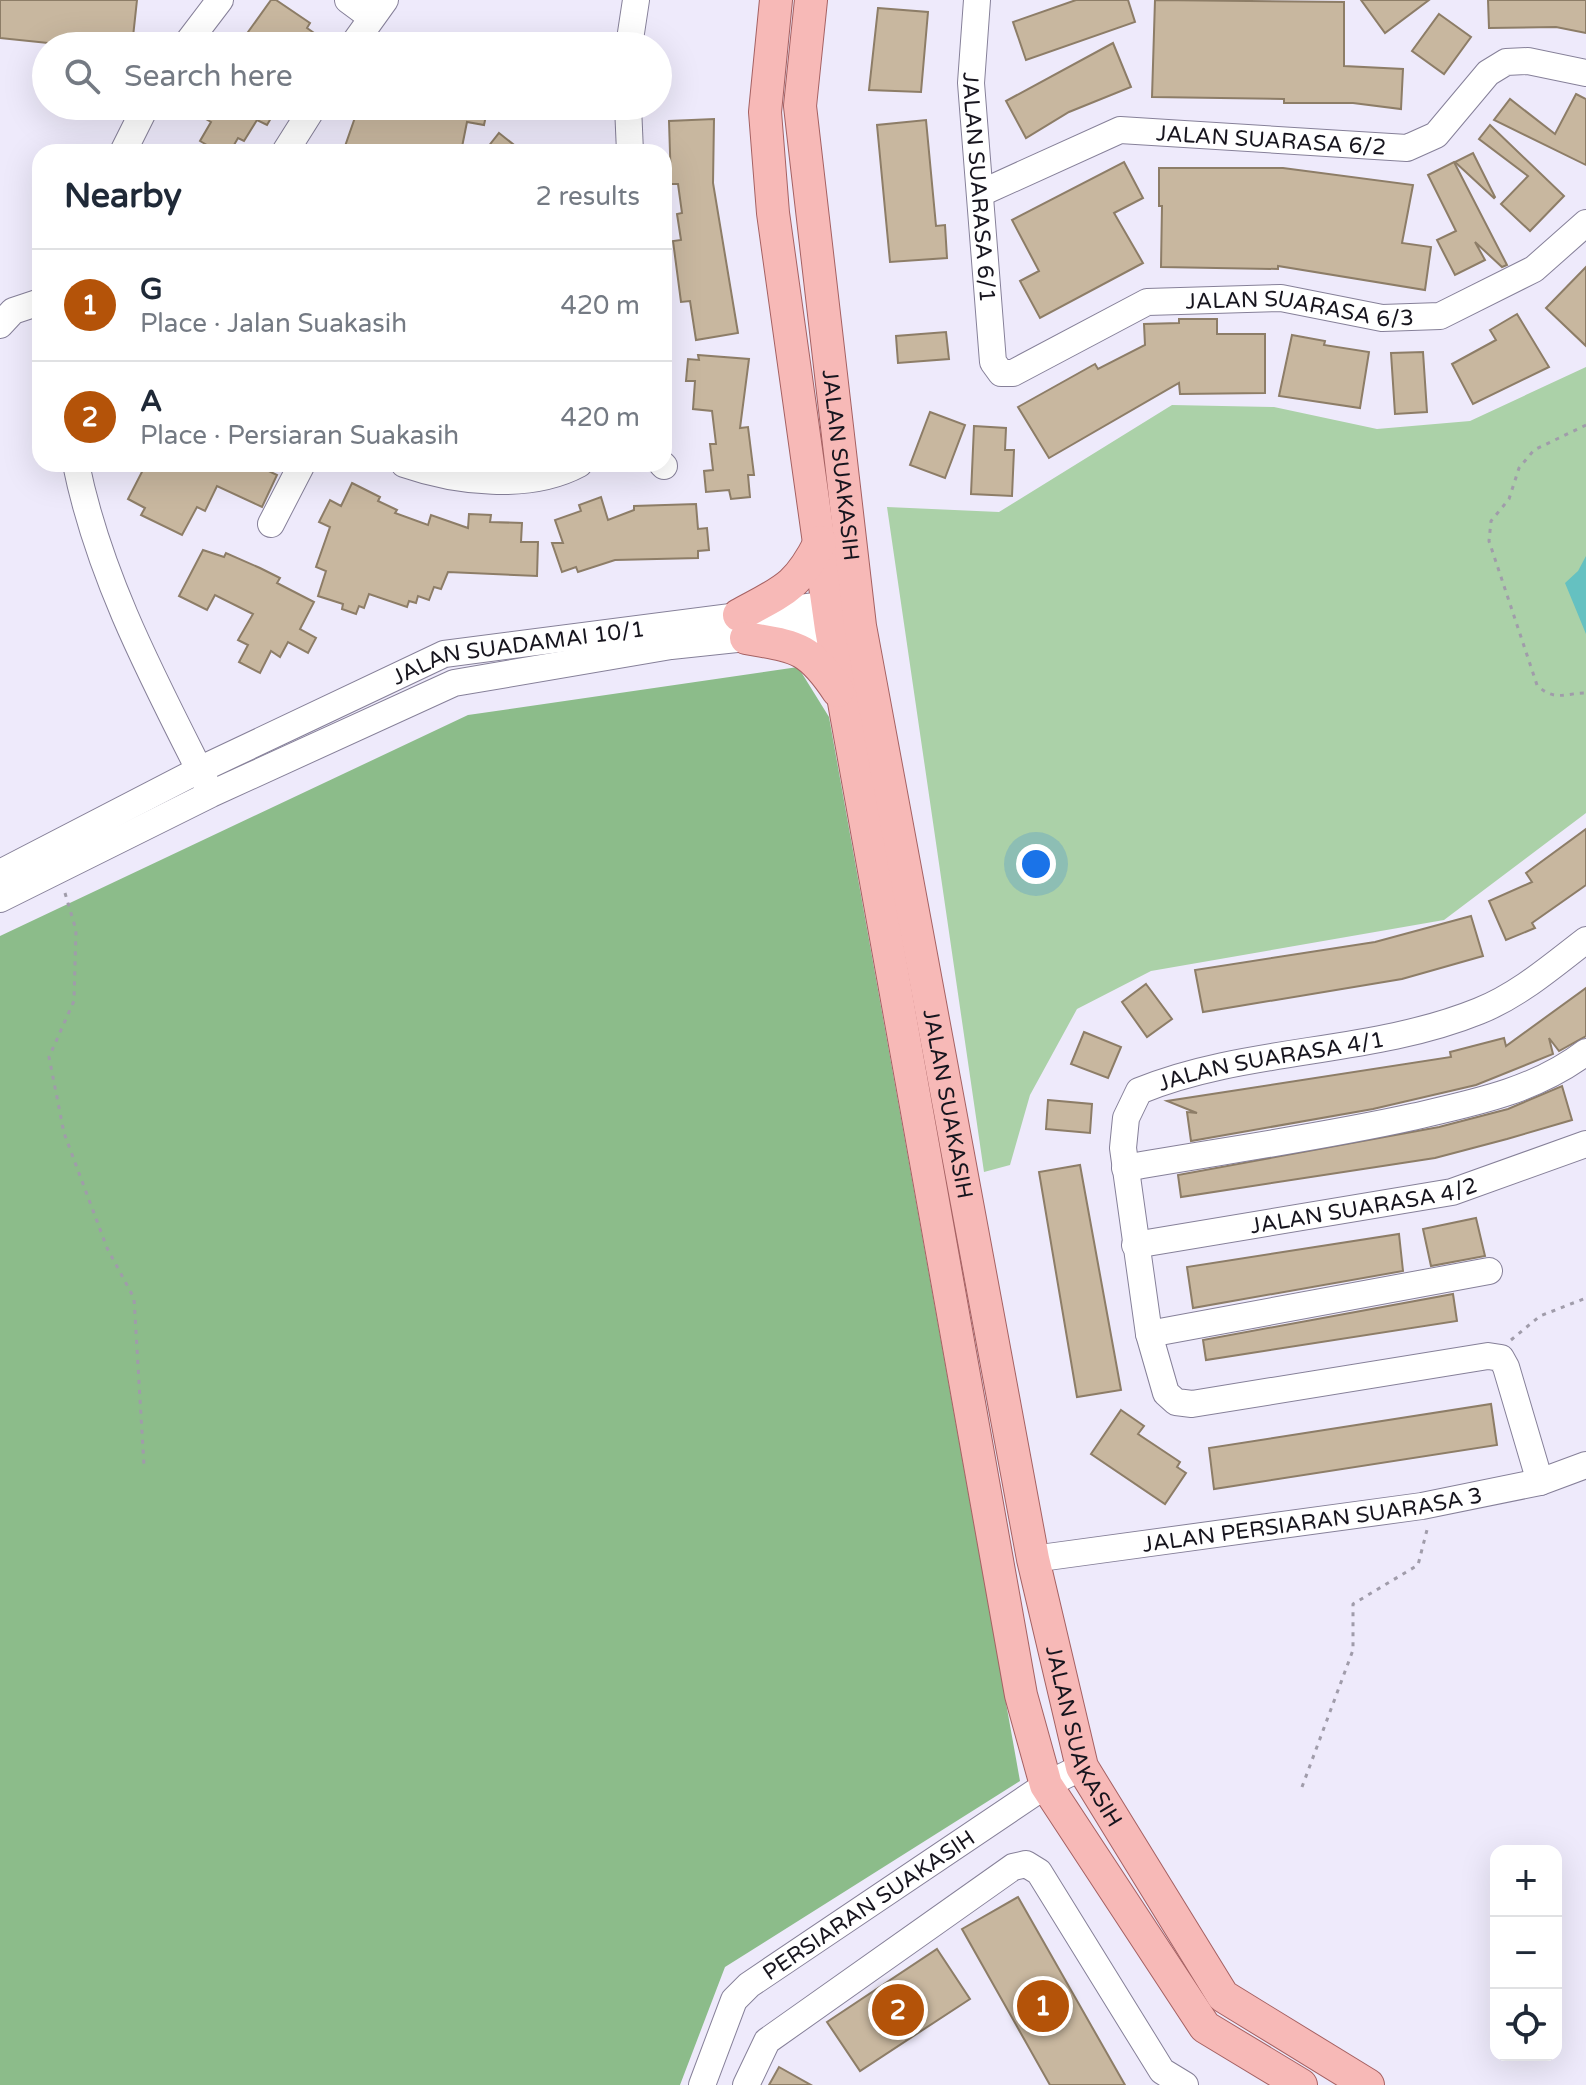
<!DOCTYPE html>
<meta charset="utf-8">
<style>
:root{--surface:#fff;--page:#f6f6f7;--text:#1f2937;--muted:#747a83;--line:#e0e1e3;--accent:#b45309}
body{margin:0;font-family:"Varela Round",sans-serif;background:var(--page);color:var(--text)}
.controls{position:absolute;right:24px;bottom:24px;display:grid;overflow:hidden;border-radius:16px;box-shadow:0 8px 32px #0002}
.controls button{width:72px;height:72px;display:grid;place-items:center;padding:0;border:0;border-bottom:2px solid var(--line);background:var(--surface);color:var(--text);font:40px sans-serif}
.you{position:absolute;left:1036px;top:864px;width:28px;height:28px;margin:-20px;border:6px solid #fff;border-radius:50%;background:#1a73e8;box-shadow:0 0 0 12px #1a73e833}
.badge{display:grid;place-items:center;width:52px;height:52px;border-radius:50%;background:var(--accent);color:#fff;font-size:26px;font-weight:700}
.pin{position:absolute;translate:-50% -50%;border:4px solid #fff;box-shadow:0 2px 8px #0006}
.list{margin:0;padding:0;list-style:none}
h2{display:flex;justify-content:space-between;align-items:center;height:104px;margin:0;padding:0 32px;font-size:34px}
h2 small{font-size:26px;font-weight:400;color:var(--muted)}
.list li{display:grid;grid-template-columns:52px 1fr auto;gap:24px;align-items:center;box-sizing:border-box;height:112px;padding:0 32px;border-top:2px solid var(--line)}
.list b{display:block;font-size:30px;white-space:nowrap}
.list p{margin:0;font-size:26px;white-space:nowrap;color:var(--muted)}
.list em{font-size:26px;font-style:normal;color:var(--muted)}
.icon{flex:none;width:44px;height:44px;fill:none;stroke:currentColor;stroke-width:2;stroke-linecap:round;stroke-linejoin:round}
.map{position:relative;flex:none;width:1586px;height:2085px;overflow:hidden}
.search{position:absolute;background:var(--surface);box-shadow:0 8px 32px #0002;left:32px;top:32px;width:640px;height:88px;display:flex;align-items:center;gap:20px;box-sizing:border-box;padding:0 28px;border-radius:44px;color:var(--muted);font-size:30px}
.panel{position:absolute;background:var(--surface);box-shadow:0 8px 32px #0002;left:32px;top:144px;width:640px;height:328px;border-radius:24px}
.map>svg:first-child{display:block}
.green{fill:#abd1a8}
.forest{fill:#8cbc8a}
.water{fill:#65c1c1}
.building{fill:#c8b79f;stroke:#8d7d67;stroke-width:2}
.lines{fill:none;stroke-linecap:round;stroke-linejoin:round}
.minor-casing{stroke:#868099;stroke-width:28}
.major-casing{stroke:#a56162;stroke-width:34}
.path{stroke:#a09caa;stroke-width:3;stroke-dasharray:4 6;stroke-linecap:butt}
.minor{stroke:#fff;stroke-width:26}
.major{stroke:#f7b9b7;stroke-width:32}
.labels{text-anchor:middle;stroke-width:8;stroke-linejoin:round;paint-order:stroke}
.street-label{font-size:22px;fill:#17151e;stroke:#fbf9ff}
</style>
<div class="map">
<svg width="1586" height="2085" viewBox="0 0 1586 2085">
<rect width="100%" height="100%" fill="#eeeafb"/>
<!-- green -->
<path class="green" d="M1586,367V813L1444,920L1151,971L1077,1009L1030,1095L1010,1165L984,1172L887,507L999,512L1172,405L1274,407L1377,429L1470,421Z"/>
<!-- forest -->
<path class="forest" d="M798,667L829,717L1020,1781L725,1967L680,2085H0V936L468,715Z"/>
<!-- water -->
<path class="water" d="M1586,556V634L1565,583L1578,571Z"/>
<!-- building -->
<g class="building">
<path d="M0,0H137L132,46H77L0,38Z"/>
<path d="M271,0H276L310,23L307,28L317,35L310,46H238Z"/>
<path d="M1076,0H1128L1135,22L1026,60L1013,22Z"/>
<path d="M1155,0L1344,2V66L1403,69L1401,109L1353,103H1284V99L1152,97Z"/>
<path d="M1361,0H1429L1385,33Z"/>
<path d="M1488,0H1586V33L1556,27L1489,28Z"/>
<path d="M878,8L928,12L921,92L869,90Z"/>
<path d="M1439,14L1471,37L1444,74L1412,51Z"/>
<path d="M1113,43L1131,87L1069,112L1026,138L1006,101Z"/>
<path d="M1576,94L1586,99V165L1494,120L1510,99L1555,134Z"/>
<path d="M183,106H278L267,125L257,120L244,141L238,138L230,152H219L200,141L211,122Z"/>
<path d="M359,106H488L484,125L467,122L461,152H343Z"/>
<path d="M714,119L713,183L738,333L696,340L690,301L681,302L673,241L681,240L677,214L682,213L678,184H671L669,121Z"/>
<path d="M926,120L936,226L945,225L947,258L890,262L877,125Z"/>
<path d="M1490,125L1564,196L1530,231L1501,204L1528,176L1479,139Z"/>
<path d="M499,133L523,152H484Z"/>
<path d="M1473,153L1495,197L1494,198L1455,162Z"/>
<path d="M1124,162L1143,198L1114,213L1143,263L1040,318L1020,281L1039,271L1012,220Z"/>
<path d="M1454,162L1507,265L1502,267L1475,242L1485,260L1455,275L1437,240L1456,231L1428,175Z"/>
<path d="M1159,168H1283L1413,185L1402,243L1431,247L1425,290L1278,266V269L1161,267L1162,206H1159Z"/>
<path d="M1586,267V346L1546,308Z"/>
<path d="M1517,314L1549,367L1473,404L1452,364L1496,340L1490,330Z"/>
<path d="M1179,319H1217V334H1265V393L1180,394L1179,383L1049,458L1018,407L1095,364L1098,369L1145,345L1144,324L1179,323Z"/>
<path d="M946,332L949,359L898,363L896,336Z"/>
<path d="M1292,335L1325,341L1324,345L1369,352L1360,408L1279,396Z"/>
<path d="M1423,352L1427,412L1395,414L1391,353Z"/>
<path d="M698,355L749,359L740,428L748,427L754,475H748L750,497L731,499L729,490L706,492L704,471L713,470L710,444H716L712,411L693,409L695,381H686L688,359L699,360Z"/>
<path d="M930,412L965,425L945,478L910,465Z"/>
<path d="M974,426L1006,428L1005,450H1014L1012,496L971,494Z"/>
<path d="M146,464H254L277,475L262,507L217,486L205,511L197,507L182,535L141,515L145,508L128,499Z"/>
<path d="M352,483L380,497L378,501L397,510L395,513L428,525L431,515L468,528L469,514L491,515L490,522L522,523L521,542H538L537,576L448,572L441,589L434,587L429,600L418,596L416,603L409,601L407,607L369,594L364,608L359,606L356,614L342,609L343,604L318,596L326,571L316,567L330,527L319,522L330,500L341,506Z"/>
<path d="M601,497L608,520L634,510V506L696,504L698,529L707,528L709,550L698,551V558L615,560L578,572L576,567L562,572L552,543H563L555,520L581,511L579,505Z"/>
<path d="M203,550L224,557L226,553L260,568L280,578L277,583L314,602L300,629L316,638L308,653L288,642L280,657L271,651L260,673L239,662L248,645L238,640L253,614L215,595L207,610L179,596Z"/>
<path d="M1586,829V885L1532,923L1535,928L1506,940L1489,901L1532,882L1526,873Z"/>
<path d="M1471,916L1483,956L1402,979L1203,1012L1195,970L1375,942Z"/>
<path d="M1146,984L1172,1019L1147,1037L1122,1002Z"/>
<path d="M1586,988V1036L1559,1051L1549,1038L1553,1054L1476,1085L1373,1109L1191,1141L1187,1112L1197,1113L1167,1101L1451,1057L1450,1052L1504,1038L1506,1046Z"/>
<path d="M1084,1032L1121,1047L1108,1078L1071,1064Z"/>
<path d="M1562,1086L1572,1120L1507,1139L1435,1158L1181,1197L1178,1175L1439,1127L1508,1109Z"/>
<path d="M1048,1100L1092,1104L1090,1133L1046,1129Z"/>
<path d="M1080,1165L1121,1390L1077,1397L1039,1172Z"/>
<path d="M1476,1218L1485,1256L1431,1266L1423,1229Z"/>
<path d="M1399,1234L1403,1271L1193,1308L1187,1267Z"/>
<path d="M1453,1294L1457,1321L1206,1360L1203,1340Z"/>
<path d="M1491,1404L1497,1445L1214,1489L1209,1448Z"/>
<path d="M1121,1410L1144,1426L1138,1434L1180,1462L1177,1467L1186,1473L1165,1504L1091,1454Z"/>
<path d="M1018,1897L1125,2085H1050L962,1929Z"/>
<path d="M937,1949L970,1999L860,2071L827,2022Z"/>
<path d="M779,2067L811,2085H769Z"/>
</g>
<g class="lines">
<!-- minor casing -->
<g class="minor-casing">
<g id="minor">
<path d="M348,0L371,17"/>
<path id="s1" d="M977,0L971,83L993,362L1001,373H1013L1147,302L1281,298L1382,318L1440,316L1534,269L1586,223"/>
<path d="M185,46L220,0"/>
<path d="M352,46L385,0"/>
<path d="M629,46L636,0"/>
<path d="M628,106L630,152"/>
<path d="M123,152L146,106"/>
<path d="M285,152L314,106"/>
<path id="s2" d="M981,193L1120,130L1407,148L1436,135L1488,73L1506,62L1528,61L1586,73"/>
<path d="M0,325L13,311L40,302"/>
<path d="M76,464C99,578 155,682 207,785"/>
<path d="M404,464C456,482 529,491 579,464"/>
<path d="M662,464L664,466"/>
<path d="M271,524L302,464"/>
<path id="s3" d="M0,873L199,770L444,654L846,602"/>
<path d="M0,899L211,794L454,683L671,646L849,627"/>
<path d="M1125,1168C1221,1151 1317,1138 1412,1117C1473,1103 1535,1091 1586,1052"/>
<path id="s4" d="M1135,1245L1452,1192L1586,1144"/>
<path d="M1149,1334L1489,1271"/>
<path id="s5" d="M1540,1482L1506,1367L1501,1358L1488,1356L1192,1404L1176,1402L1166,1393L1149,1334L1123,1148L1126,1118L1139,1091C1246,1047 1371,1055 1479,1011C1519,995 1552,966 1586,940"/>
<path id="s6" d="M1033,1559L1422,1506L1540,1482L1586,1465"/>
<path id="s7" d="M702,2085L734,2000L749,1985L1046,1785L1082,1767"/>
<path d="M746,2085L767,2041L1013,1867L1026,1864L1039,1872L1162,2071L1185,2085"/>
</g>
</g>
<!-- major casing -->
<g class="major-casing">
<g id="major">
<path d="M776,0L765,112L773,213L831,629L1021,1695L1046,1785L1205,2027L1301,2085"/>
<path id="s8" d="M811,0L800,106L860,626L1033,1559L1082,1767L1223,1996L1368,2085"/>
<path d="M739,615C783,591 797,588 820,542"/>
<path d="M746,638C797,647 808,646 838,691"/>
</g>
</g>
<!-- path -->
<g class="path">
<path d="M1586,425L1534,450L1519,468L1509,499L1491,521L1489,541L1537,685C1554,702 1565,693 1586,693"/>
<path d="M65,893L76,930L74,1001L49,1057L64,1133L107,1248L134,1298L144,1466"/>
<path d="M1511,1340L1540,1316L1586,1298"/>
<path d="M1302,1787L1353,1650V1604L1418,1565L1428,1526"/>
</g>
<!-- minor -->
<use href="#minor" class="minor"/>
<!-- major -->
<use href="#major" class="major"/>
</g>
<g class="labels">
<!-- street labels -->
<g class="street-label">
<text dy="8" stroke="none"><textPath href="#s2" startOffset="304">JALAN SUARASA 6/2</textPath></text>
<text dy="8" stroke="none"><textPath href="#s1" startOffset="188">JALAN SUARASA 6/1</textPath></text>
<text dy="8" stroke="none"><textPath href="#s1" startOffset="694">JALAN SUARASA 6/3</textPath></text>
<text dy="8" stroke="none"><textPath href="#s8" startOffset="468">JALAN SUAKASIH</textPath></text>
<text dy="8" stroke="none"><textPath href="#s3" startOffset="568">JALAN SUADAMAI 10/1</textPath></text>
<text dy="8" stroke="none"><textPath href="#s5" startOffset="918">JALAN SUARASA 4/1</textPath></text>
<text dy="8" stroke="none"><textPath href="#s8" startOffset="1116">JALAN SUAKASIH</textPath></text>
<text dy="8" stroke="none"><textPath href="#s4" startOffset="232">JALAN SUARASA 4/2</textPath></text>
<text dy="8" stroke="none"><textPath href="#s6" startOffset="282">JALAN PERSIARAN SUARASA 3</textPath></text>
<text dy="8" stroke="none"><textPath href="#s8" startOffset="1764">JALAN SUAKASIH</textPath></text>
<text dy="8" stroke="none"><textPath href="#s7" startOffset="256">PERSIARAN SUAKASIH</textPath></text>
</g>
</g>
</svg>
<div class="controls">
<button>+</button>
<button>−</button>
<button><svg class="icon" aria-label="locate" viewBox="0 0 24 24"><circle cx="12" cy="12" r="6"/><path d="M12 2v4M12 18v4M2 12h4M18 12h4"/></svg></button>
</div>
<div class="you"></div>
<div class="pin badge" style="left:1043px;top:2006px">1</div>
<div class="pin badge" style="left:898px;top:2010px">2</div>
<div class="search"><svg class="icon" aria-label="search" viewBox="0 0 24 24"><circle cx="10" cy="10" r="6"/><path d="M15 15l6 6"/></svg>Search here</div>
<section class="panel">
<h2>Nearby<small>2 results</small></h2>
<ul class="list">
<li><span class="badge">1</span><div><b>G</b><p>Place · Jalan Suakasih</p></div><em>420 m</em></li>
<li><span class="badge">2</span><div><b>A</b><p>Place · Persiaran Suakasih</p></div><em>420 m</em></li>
</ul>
</section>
</div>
